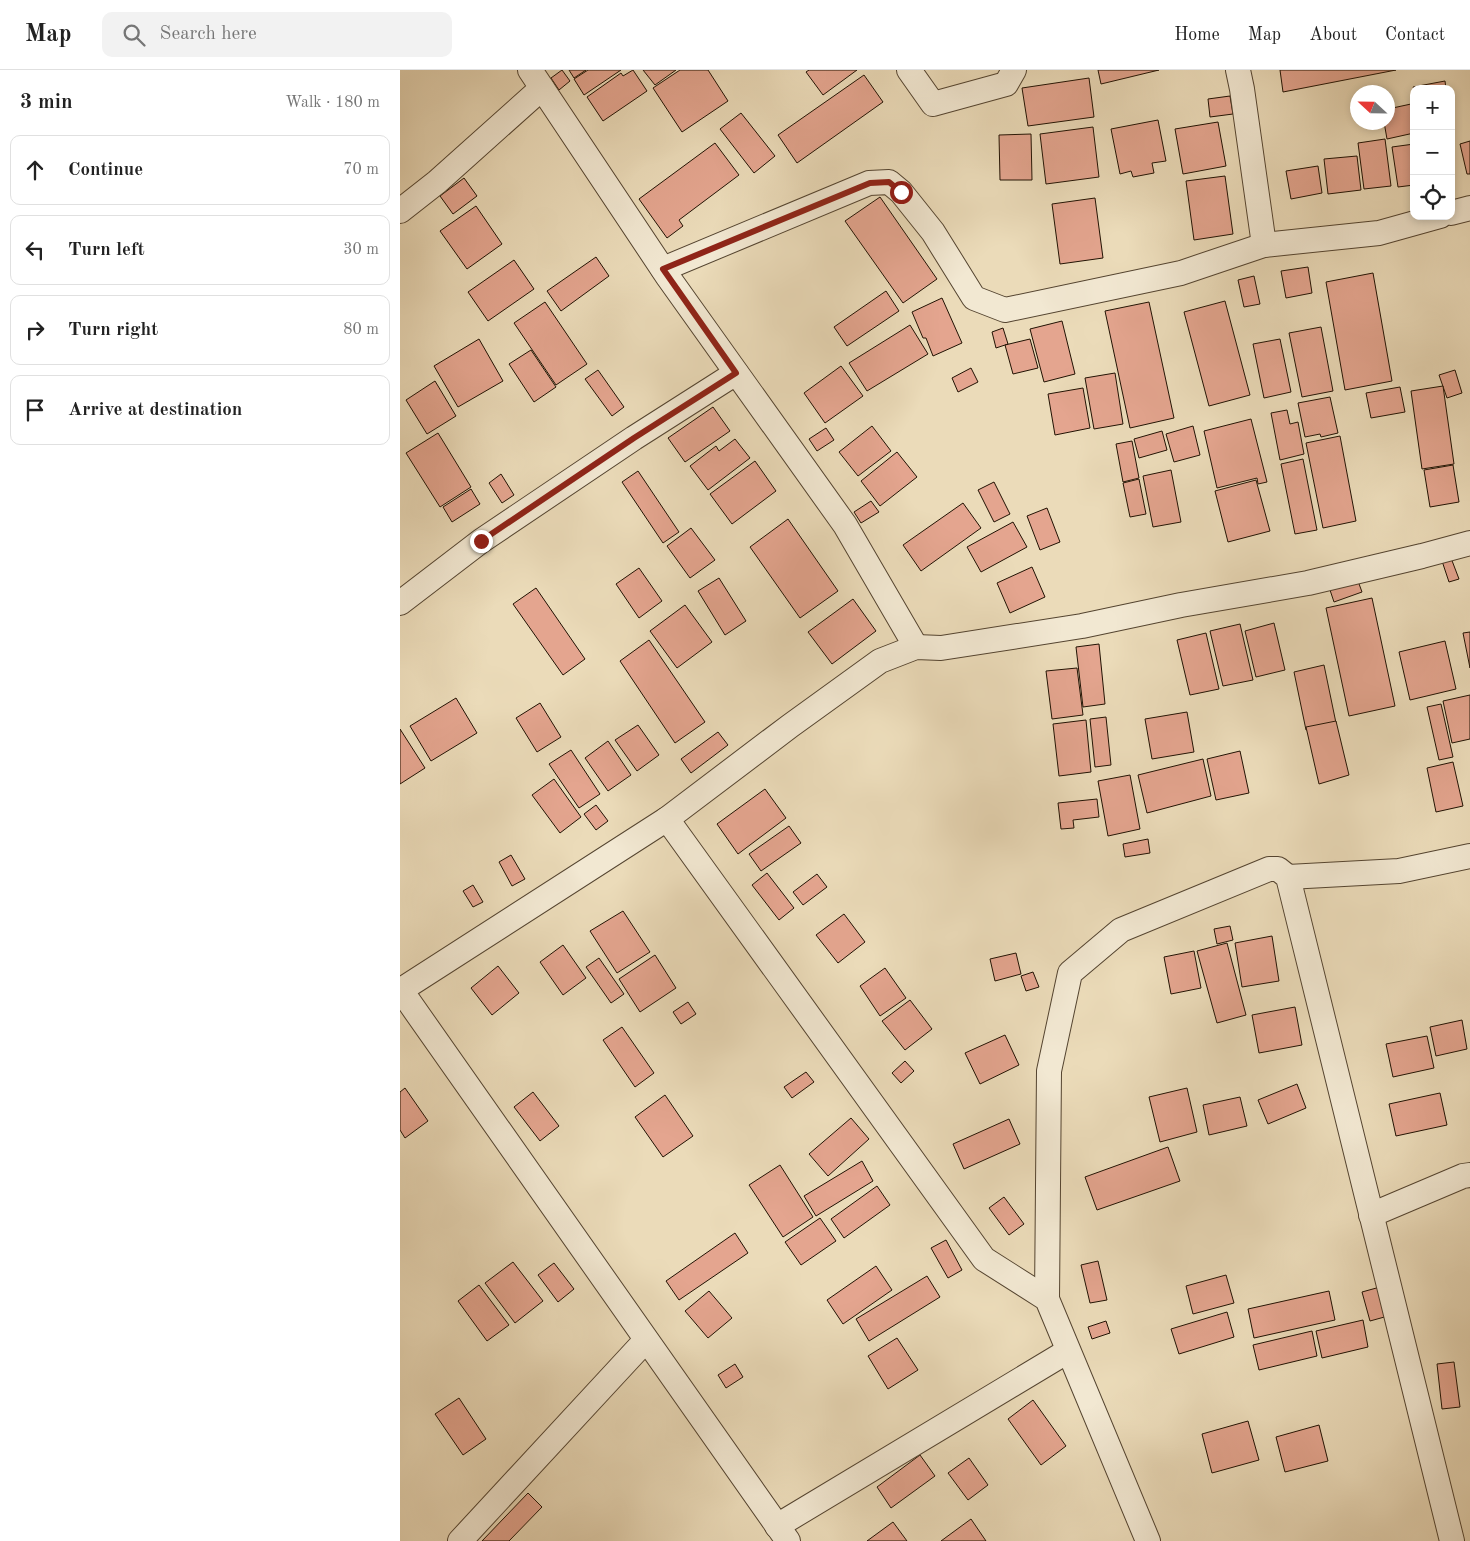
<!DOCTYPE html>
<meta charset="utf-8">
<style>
:root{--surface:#fff;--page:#f2f2f2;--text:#222;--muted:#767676;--line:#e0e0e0}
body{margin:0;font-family:"Old Standard TT",serif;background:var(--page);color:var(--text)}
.controls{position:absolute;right:15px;top:15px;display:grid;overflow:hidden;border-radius:10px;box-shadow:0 2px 8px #0003}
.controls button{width:45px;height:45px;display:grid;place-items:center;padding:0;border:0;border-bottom:1px solid var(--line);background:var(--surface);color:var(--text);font:25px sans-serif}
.compass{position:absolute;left:950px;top:15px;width:45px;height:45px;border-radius:50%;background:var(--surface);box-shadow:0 2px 8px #0003;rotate:292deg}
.stop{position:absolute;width:15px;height:15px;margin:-11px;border:4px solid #8f2418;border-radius:50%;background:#fff}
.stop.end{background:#8f2418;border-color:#fff;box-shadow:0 1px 5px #0008}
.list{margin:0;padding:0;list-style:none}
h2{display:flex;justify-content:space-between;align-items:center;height:65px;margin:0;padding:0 20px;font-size:21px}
h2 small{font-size:16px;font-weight:400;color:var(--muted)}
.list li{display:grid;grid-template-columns:32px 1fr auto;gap:15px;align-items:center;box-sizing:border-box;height:70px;margin:0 10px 10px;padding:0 10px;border:1px solid var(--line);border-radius:10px}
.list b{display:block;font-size:19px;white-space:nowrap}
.list em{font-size:16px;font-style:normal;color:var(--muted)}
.icon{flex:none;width:28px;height:28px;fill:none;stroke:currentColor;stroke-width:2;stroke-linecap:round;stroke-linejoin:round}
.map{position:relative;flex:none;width:1070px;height:1471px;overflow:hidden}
header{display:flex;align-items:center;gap:30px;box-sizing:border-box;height:70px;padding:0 25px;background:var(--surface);border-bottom:1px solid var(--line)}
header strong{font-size:24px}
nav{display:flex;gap:28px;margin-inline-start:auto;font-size:18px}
.search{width:350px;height:45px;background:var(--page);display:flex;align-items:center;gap:12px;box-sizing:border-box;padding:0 18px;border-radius:10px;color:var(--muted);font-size:19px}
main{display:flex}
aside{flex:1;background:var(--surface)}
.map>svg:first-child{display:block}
.building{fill:#e4a58f;stroke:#211203}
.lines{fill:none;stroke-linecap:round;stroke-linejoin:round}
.street-casing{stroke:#544430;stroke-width:26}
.street{stroke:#f2e8d2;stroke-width:24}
.route{stroke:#8f2418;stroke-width:6}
</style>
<header>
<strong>Map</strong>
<div class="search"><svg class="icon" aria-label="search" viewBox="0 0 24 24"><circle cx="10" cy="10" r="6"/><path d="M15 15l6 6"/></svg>Search here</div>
<nav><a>Home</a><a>Map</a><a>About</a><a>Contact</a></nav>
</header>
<main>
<aside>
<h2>3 min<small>Walk · 180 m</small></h2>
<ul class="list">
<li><svg class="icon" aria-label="ahead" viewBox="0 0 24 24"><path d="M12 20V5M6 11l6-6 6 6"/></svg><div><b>Continue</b></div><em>70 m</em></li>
<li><svg class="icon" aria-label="left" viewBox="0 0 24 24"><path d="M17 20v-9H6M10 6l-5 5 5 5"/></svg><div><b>Turn left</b></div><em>30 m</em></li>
<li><svg class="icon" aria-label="right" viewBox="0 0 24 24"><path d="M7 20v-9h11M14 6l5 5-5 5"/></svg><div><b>Turn right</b></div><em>80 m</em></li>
<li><svg class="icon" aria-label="arrive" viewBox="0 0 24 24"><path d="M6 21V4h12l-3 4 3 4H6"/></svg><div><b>Arrive at destination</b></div></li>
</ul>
</aside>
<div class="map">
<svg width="1070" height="1471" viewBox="0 0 1070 1471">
<rect width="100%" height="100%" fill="#ebdbb9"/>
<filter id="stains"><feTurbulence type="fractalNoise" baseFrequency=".004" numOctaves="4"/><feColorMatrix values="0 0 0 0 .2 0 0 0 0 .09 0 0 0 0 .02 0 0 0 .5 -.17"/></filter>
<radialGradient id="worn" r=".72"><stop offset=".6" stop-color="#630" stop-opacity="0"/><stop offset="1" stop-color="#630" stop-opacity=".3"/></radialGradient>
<!-- building -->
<g class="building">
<path d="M162,0L170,11L159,20L151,8Z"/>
<path d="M169,0H186L174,8Z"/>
<path d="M188,0H221L184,25L174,9Z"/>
<path d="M233,0L247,21L203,51L187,27L221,3L223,6Z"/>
<path d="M243,0H276L255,15Z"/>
<path d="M280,0H308L328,31L282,62L253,18Z"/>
<path d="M409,0H457L423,25L406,2Z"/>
<path d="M698,0H759L701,14Z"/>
<path d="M880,0H996L883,22Z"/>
<path d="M464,5L483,32L397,93L378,65Z"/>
<path d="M689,8L694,47L628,56L622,18Z"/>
<path d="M1045,11L1046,19H1014L1013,17Z"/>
<path d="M830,26L833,44L810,47L808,29Z"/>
<path d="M1011,34L1014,48V63L987,69L984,52H988V39Z"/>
<path d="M341,43L375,86L354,103L320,59Z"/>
<path d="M758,50L766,91L752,93L754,103L733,107L731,101L720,104L711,59Z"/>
<path d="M818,52L826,96L783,104L775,59Z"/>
<path d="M693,57L699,107L646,114L640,64Z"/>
<path d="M631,64L632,110H600L599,65Z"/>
<path d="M985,69L991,116L964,119L958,73Z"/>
<path d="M1070,71V104H1067L1060,74Z"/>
<path d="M315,73L339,105L279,150L283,156L267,168L239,129Z"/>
<path d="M1014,74V115L998,117L992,77Z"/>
<path d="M957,86L961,120L928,124L924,89Z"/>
<path d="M918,96L922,123L891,129L886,101Z"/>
<path d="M825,106L833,164L794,170L786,111Z"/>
<path d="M64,108L77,126L53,144L40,126Z"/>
<path d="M480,127L537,209L503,233L445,151Z"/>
<path d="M695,128L703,188L660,194L652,134Z"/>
<path d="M76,136L102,174L67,199L40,161Z"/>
<path d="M196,187L209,206L161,241L147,221Z"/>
<path d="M114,190L134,219L88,251L68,222Z"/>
<path d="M908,197L912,223L886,228L881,201Z"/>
<path d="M973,203L992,311L945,320L926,212Z"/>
<path d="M854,206L860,234L844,237L838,210Z"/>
<path d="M486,221L499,241L447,276L434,257Z"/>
<path d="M542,228L562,273L533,286L526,268H523L512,242Z"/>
<path d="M825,231L850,325L809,336L784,242Z"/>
<path d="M145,232L187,294L156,315L114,253Z"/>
<path d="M749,232L774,348L730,358L705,241Z"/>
<path d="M662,251L675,304L644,312L630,259Z"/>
<path d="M510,255L528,284L467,321L449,293Z"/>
<path d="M921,257L933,321L902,327L889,263Z"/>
<path d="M603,258L608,274L596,278L592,262Z"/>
<path d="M79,269L103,311L58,337L34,296Z"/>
<path d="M630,269L638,298L613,304L605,275Z"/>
<path d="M880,269L891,322L864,328L853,274Z"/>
<path d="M131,280L156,317L134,332L109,294Z"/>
<path d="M441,296L463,326L425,353L404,323Z"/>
<path d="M571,298L578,312L558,322L552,308Z"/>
<path d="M198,300L224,337L212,346L185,309Z"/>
<path d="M1055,300L1062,323L1047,328L1039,305Z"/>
<path d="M715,303L723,354L694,359L685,308Z"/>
<path d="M35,311L56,346L27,364L6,330Z"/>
<path d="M1043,316L1054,394L1022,399L1011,321Z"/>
<path d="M1000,317L1005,342L971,348L966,323Z"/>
<path d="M683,318L690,358L655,365L648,324Z"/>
<path d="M930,327L938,363L921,367L920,364L905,367L898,333Z"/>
<path d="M313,337L330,361L285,392L268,368Z"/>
<path d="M887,340L890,354L898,352L904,384L880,390L871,343Z"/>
<path d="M851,349L867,412L858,414L857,408L817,418L804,361Z"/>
<path d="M472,356L491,381L458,406L439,382Z"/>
<path d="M793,356L800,385L774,392L766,364Z"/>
<path d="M426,358L434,370L417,381L409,369Z"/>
<path d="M762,361L767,380L739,388L734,369Z"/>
<path d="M38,363L71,417L40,437L6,383Z"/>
<path d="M940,366L956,451L923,458L906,373Z"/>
<path d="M335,369L350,388L308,420L290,396L316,376L319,381Z"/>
<path d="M732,371L739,408L723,412L716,374Z"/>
<path d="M497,382L517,407L480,436L461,411Z"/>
<path d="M903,389L917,460L895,464L881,394Z"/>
<path d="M355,391L376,421L332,454L310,424Z"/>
<path d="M1053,395L1059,432L1030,437L1024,400Z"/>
<path d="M771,400L781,452L753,457L743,406Z"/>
<path d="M238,401L279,462L263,473L222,412Z"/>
<path d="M101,404L114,425L102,433L89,413Z"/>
<path d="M739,409L746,444L730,447L723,413Z"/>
<path d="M856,410L870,461L828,472L815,421Z"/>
<path d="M594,412L610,444L594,452L578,420Z"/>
<path d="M71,419L80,434L52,452L43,437Z"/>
<path d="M471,431L479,442L461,453L454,442Z"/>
<path d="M563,433L581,458L521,501L503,475Z"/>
<path d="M647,438L660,472L640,480L627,446Z"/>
<path d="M388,449L438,521L400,548L350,477Z"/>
<path d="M613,452L627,477L581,502L567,477Z"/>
<path d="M291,458L315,490L290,508L267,476Z"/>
<path d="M1051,488L1059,509L1049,512L1042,491Z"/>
<path d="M632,497L645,527L610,543L597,513Z"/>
<path d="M239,498L262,531L239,548L216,514Z"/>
<path d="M319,508L346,551L325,565L298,521Z"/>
<path d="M958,511L962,522L934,532L930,520Z"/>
<path d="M136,518L185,589L163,605L113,534Z"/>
<path d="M972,528L995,636L949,646L926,538Z"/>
<path d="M453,529L476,561L432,594L408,562Z"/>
<path d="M285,535L312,572L277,598L250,561Z"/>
<path d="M874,553L885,600L856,607L845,561Z"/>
<path d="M840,554L853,610L823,616L810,561Z"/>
<path d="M1070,562V598L1063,563Z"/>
<path d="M806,563L819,619L790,625L777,570Z"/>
<path d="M249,570L305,652L275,673L220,591Z"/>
<path d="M1045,571L1056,619L1010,630L999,582Z"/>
<path d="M699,574L705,634L683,637L676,577Z"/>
<path d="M924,595L936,653L906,660L894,602Z"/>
<path d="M677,598L683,645L652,649L646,601Z"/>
<path d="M1070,625V669L1052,673L1043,631Z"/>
<path d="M56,628L77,663L31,691L10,656Z"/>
<path d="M140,633L161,667L137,682L116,648Z"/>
<path d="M1041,634L1053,687L1039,690L1027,637Z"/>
<path d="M787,642L794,682L752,689L745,649Z"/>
<path d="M706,647L711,695L695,697L690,649Z"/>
<path d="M686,650L691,702L659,706L653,654Z"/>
<path d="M936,651L949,705L919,714L906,657Z"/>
<path d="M238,655L259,685L237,701L215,670Z"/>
<path d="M0,659L25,698L0,714Z"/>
<path d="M318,662L328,675L291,703L281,689Z"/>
<path d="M208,671L231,705L208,721L185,688Z"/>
<path d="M171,680L200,724L179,738L149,694Z"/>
<path d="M840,681L849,723L816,730L807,689Z"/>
<path d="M803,689L811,726L747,743L738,705Z"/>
<path d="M1053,692L1063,736L1036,742L1027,698Z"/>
<path d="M730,705L740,759L708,766L698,711Z"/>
<path d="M154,709L181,747L160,763L132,725Z"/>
<path d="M365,719L386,748L338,784L317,754Z"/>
<path d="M697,729L699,747L673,750L674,758L661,759L658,733Z"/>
<path d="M196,735L208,751L196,760L184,744Z"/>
<path d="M389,756L401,773L361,801L349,784Z"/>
<path d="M748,769L750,783L725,787L723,774Z"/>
<path d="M111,785L125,809L112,816L99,792Z"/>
<path d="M367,803L394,838L379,850L352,815Z"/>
<path d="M417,804L427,817L403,835L393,822Z"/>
<path d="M73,815L83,832L73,837L63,821Z"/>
<path d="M223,841L250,882L217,903L190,861Z"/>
<path d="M444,844L465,872L438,893L416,865Z"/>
<path d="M830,856L833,870L817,874L814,859Z"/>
<path d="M872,866L879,911L842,917L835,873Z"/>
<path d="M827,873L846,945L817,953L797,881Z"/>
<path d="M163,875L186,908L163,925L140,892Z"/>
<path d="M794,881L801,918L771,924L764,887Z"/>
<path d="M616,883L621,904L595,911L590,889Z"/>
<path d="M255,885L276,918L240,942L219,909Z"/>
<path d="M199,888L224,924L211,933L186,897Z"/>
<path d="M98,896L119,923L92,945L71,918Z"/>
<path d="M485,898L506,928L480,946L460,916Z"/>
<path d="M633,902L639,917L626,921L621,906Z"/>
<path d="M510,930L532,959L505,980L482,951Z"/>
<path d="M288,932L296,944L281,954L273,942Z"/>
<path d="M895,937L902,975L859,983L852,945Z"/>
<path d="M1062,950L1067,979L1036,986L1030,957Z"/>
<path d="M222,957L254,1003L235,1017L203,970Z"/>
<path d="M605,965L619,995L580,1014L565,983Z"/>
<path d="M1027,966L1034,998L993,1007L986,974Z"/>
<path d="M505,991L514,1001L501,1013L492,1003Z"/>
<path d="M406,1002L414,1012L392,1028L384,1017Z"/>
<path d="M897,1014L906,1038L868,1054L858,1030Z"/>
<path d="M5,1018L28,1051L5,1068L0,1060V1022Z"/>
<path d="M787,1018L797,1062L760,1072L749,1027Z"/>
<path d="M133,1022L159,1056L140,1071L114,1037Z"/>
<path d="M1040,1023L1047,1055L996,1066L989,1034Z"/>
<path d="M265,1025L293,1066L263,1087L235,1047Z"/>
<path d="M840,1027L847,1056L809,1065L803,1035Z"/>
<path d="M451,1048L469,1069L428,1106L409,1084Z"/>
<path d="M609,1049L620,1074L564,1099L553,1074Z"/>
<path d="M768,1077L780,1111L697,1140L685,1107Z"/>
<path d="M462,1091L473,1111L416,1146L404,1126Z"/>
<path d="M380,1095L413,1147L383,1167L349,1115Z"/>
<path d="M477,1116L490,1135L444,1168L431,1149Z"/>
<path d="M604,1127L624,1154L609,1165L589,1138Z"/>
<path d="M420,1148L436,1171L401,1195L385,1172Z"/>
<path d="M335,1163L348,1183L279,1230L266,1211Z"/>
<path d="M546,1170L562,1200L548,1208L531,1178Z"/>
<path d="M698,1191L707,1230L690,1233L681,1195Z"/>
<path d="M113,1192L143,1231L115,1253L85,1213Z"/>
<path d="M154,1193L174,1219L158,1232L138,1205Z"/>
<path d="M476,1196L492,1220L443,1254L427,1230Z"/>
<path d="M826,1205L834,1233L793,1244L786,1216Z"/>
<path d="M527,1206L540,1227L469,1271L456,1249Z"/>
<path d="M79,1215L109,1255L87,1271L58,1231Z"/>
<path d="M980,1217L988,1246L970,1251L962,1222Z"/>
<path d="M309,1221L332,1248L308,1268L285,1241Z"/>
<path d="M929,1221L935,1250L854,1268L848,1239Z"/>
<path d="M827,1242L834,1267L779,1284L771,1259Z"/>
<path d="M963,1250L968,1277L922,1288L916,1261Z"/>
<path d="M706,1251L710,1263L692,1269L688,1257Z"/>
<path d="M912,1261L917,1286L859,1300L853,1275Z"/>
<path d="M497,1268L518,1300L488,1319L468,1286Z"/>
<path d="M1054,1292L1060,1337L1042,1339L1037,1294Z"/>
<path d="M335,1294L343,1307L326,1318L318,1305Z"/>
<path d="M59,1328L86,1369L63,1385L35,1344Z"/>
<path d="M633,1330L666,1376L641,1395L608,1349Z"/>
<path d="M848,1351L859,1390L812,1403L802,1364Z"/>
<path d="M919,1355L928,1391L885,1402L876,1367Z"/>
<path d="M520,1385L535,1406L491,1438L477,1417Z"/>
<path d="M569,1388L588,1415L568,1430L548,1403Z"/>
<path d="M128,1423L142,1437L109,1471H82Z"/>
<path d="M571,1449L586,1471H541Z"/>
<path d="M493,1452L507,1471H467Z"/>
</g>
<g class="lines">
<!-- street casing -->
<g class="street-casing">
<g id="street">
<path d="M130,0L268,207L445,455L516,577"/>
<path d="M509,0L533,34L606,14L614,0"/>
<path d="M838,0L842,19L864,175"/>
<path d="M0,141L37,112L142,18"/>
<path d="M1051,143L1070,138"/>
<path d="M263,199L469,113L489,112L501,122L533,162L574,228L605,240L781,203L864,175L979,163L1040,146"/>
<path d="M0,533L81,471L234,368L336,303"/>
<path d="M267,749L584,1189L647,1229L748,1471"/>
<path d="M888,807L999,801L1070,786"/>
<path d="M0,919L388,1471"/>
<path d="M1,920L267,749L390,656L480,591L516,577L541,578L682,556L781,535L908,513L1022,486L1070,473"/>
<path d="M971,1145L1063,1106L1070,1105"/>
<path d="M647,1229L649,1001L670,903L721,860L869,799H878L888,807L1052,1471"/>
<path d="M377,1456L668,1281"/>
<path d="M60,1471L246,1270"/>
</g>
</g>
<!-- street -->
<use href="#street" class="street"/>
</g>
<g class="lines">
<!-- route -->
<path class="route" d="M81,471L234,368L336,303L263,199L470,113L489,112L501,122"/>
</g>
<rect width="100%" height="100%" filter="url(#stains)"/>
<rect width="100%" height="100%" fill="url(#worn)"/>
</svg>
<div class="controls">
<button>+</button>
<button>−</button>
<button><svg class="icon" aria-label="locate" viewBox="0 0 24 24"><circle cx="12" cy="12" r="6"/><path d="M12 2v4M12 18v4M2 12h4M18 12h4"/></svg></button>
</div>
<svg class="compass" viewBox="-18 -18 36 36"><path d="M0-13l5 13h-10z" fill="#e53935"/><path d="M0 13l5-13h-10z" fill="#767676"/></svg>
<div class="stop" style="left:501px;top:122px"></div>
<div class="stop end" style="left:81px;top:471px"></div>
</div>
</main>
